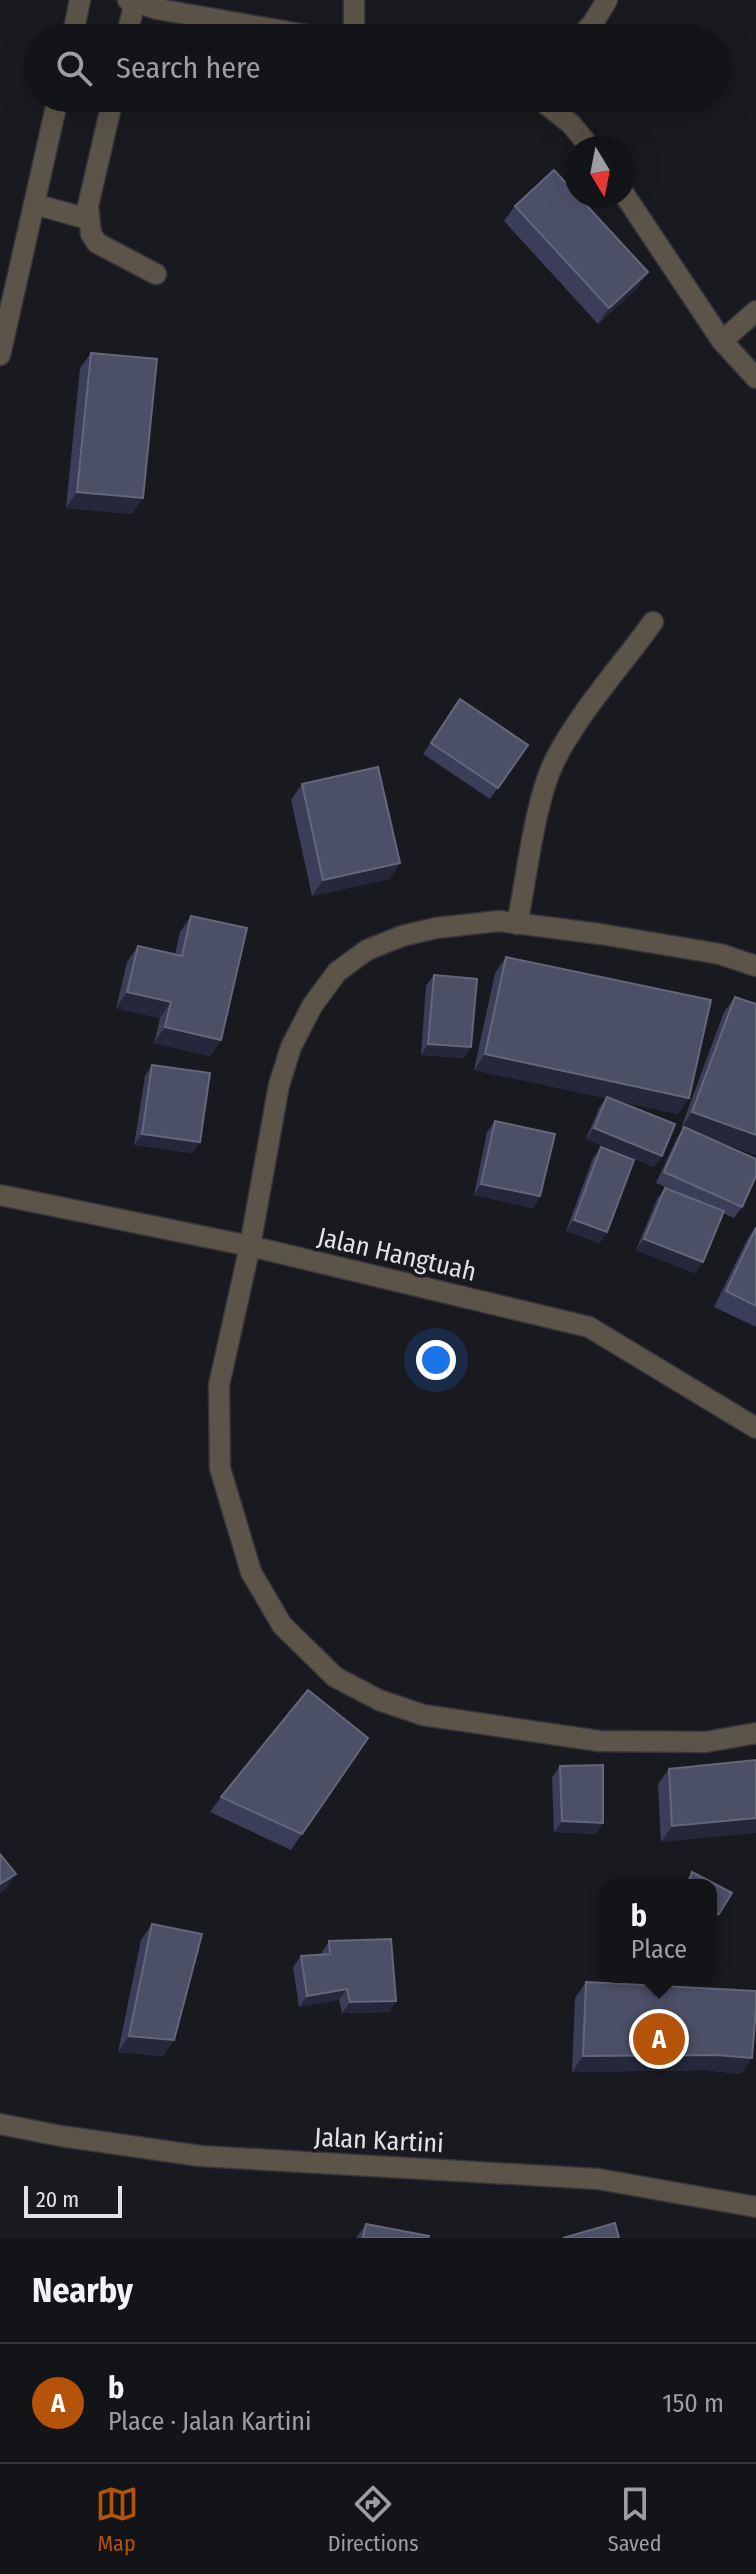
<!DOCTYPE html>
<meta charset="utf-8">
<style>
:root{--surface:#131417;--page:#1c1d20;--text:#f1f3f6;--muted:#9d9ea1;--line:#323336;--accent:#b45309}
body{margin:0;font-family:"Fira Sans Condensed",sans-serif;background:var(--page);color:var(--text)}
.compass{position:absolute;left:564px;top:136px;width:72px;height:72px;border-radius:50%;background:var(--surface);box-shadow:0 8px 32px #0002;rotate:170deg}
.scale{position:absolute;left:24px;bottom:20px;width:98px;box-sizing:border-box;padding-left:8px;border:4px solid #e2e2e5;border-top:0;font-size:22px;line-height:28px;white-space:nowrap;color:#e2e2e5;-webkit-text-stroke:6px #191a1f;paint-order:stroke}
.you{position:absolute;left:436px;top:1360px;width:28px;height:28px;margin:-20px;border:6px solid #fff;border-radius:50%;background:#1a73e8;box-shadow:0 0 0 12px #1a73e833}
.badge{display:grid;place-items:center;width:52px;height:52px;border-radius:50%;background:var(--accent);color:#fff;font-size:26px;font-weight:700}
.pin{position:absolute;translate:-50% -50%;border:4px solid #fff;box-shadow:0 2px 8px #0006}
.popup{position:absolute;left:601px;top:1879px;width:116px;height:104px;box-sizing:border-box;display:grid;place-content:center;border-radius:16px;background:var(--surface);filter:drop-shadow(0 2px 6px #0005);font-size:26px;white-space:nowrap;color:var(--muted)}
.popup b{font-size:30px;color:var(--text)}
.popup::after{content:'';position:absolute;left:50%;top:100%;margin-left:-16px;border:16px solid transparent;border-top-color:var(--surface)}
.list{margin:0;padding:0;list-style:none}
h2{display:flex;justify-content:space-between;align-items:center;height:104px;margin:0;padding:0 32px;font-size:34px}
h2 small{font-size:26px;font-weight:400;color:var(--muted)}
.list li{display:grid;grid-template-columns:52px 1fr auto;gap:24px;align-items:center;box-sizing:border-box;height:120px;padding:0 32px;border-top:2px solid var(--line)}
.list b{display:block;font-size:30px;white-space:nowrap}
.list p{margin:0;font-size:26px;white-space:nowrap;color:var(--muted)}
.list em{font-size:26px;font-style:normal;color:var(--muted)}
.icon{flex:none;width:44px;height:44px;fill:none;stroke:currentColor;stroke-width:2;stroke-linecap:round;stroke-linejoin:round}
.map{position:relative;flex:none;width:756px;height:2238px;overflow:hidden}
.search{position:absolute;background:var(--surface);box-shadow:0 8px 32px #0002;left:24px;right:24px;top:24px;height:88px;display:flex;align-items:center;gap:20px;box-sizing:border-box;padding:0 28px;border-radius:44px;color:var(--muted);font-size:30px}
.sheet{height:224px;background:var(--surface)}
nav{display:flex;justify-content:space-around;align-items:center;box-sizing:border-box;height:112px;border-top:2px solid var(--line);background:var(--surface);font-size:22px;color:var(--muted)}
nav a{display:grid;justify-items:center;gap:4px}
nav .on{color:var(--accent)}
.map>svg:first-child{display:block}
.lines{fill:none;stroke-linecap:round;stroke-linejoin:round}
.minor-casing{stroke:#35363b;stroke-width:23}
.minor{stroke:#5c5448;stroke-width:20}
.wall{fill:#3a3e58}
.shaded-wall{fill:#25283b}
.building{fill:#4c5067;stroke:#63677b;stroke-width:2}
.labels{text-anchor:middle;stroke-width:7;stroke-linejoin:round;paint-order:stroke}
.street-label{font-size:26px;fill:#e2e2e5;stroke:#191a1f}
</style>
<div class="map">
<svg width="756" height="2238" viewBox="0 0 756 2238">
<rect width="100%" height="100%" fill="#191a1f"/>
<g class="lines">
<!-- minor casing -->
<g class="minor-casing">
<g id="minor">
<path d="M128,0L157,9L323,38"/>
<path d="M72,38L80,0"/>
<path d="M126,38L135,2"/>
<path d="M354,38V0"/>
<path d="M579,38L593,23L607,0"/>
<path d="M113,98L88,206L91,234L97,243L156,274"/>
<path d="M538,98L571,124L591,148"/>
<path d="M624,194L722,341L756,378"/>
<path d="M34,204L88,219"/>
<path d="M722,341L756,311"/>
<path d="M0,355L58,98"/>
<path d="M517,924C527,877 534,804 554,762C577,715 622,665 653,622"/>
<path d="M756,966L720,954L600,934L499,921L436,928L402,936L367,950L337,972L312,1006L291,1047L279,1085L250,1246L219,1385L220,1468L251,1572L282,1625L335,1677L379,1700L423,1715L599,1741L706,1742L756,1733"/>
<path d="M0,1195L250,1246L589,1327L756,1428"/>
<path d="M0,2124L61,2136L200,2156L598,2179L756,2207"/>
</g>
</g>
<!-- minor -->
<use href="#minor" class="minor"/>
</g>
<!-- wall -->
<g class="wall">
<path d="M515,206L648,272L637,288L598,324L504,221Z"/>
<path d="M91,353L143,498L132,514L66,508L80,368Z"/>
<path d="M460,699L528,745L490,799L423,754Z"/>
<path d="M302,784L400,863L389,879L312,896L291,800Z"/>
<path d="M191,916L221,1040L210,1056L154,1043L160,1018L116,1008L127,962L138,946L175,954L180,932Z"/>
<path d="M506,957L678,1114L615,1100L662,1156L654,1167L586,1139L599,1108L606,1098L474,1070L495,973Z"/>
<path d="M434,975L471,1047L463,1058L421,1055L426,986Z"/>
<path d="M735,997L756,1004V1155L702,1135L742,1207L734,1218L723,1213L703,1262L695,1273L636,1250L657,1199L665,1188L679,1193L656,1183L677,1138L683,1128H681L724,1012Z"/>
<path d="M152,1065L200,1142L192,1153L134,1145L145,1076Z"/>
<path d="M495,1121L540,1196L533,1208L474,1195L487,1132Z"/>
<path d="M601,1147L600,1243L566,1231L593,1158Z"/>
<path d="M756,1226V1327L714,1307L748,1238Z"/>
<path d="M368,1738L291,1850L210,1812L221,1797Z"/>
<path d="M756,1760L661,1842L658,1784L669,1769Z"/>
<path d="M560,1766L596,1834L554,1832L552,1777Z"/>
<path d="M692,1872L732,1893L712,1925L711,1885H683Z"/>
<path d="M152,1924L163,2056L118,2052L141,1940Z"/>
<path d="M329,1941L396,2001L389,2012L342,2013L339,2000L299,2007L293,1967L301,1956L322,1955V1952Z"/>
<path d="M586,1982L741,2074L705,2070L572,2072L575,1998Z"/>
<path d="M366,2224L428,2238H356Z"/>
</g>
<!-- shaded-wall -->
<g class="shaded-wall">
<path d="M648,272L637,288L598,324L609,308Z"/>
<path d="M77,492L143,498L132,514L66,508Z"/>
<path d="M400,863L389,879L312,896L323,880Z"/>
<path d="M127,992L171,1002L160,1018L116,1008Z"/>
<path d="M165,1027L221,1040L210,1056L154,1043Z"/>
<path d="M428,1044L471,1047L463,1058L421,1055Z"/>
<path d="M485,1054L689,1098L678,1114L474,1070Z"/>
<path d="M692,1112L756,1135V1155L681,1128Z"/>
<path d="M594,1128L662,1156L654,1167L586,1139Z"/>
<path d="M142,1134L200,1142L192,1153L134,1145Z"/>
<path d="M481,1184L540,1196L533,1208L474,1195Z"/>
<path d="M574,1220L607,1232L600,1243L566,1231Z"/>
<path d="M644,1239L703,1262L695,1273L636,1250Z"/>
<path d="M756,1818V1833L661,1842L672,1826Z"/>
<path d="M562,1821L603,1823L596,1834L554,1832Z"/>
<path d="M16,1874L5,1890L0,1893V1884Z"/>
<path d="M711,1913L719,1914L712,1925H711Z"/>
<path d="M347,1989L339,2000L299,2007L307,1996Z"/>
<path d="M396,2001L389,2012L342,2013L350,2002Z"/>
<path d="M129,2036L174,2040L163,2056L118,2052Z"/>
<path d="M716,2055L752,2058L741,2074L705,2070L572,2072L583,2056Z"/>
</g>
<!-- building -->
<g class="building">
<path d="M554,170L576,194V196H578L648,272L609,308L515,206Z"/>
<path d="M91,353L157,359L143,498L77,492Z"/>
<path d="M460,699L528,745L498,788L431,743Z"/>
<path d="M378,767L400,863L323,880L302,784Z"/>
<path d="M191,916L247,928L221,1040L165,1027L171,1002L127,992L138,946L182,956Z"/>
<path d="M506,957L711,1000L689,1098L485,1054Z"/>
<path d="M434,975L477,979L471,1047L428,1044Z"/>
<path d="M735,997L756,1004V1135L692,1112Z"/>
<path d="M152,1065L210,1073L200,1142L142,1134Z"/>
<path d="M607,1097L675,1124L662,1156L594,1128Z"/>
<path d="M495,1121L555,1134L540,1196L481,1184Z"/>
<path d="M684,1127L756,1159V1176L742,1207L664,1172Z"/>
<path d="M601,1147L634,1160L607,1232L574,1220Z"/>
<path d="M665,1188L724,1211L703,1262L644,1239Z"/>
<path d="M756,1228V1306L726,1291Z"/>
<path d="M308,1690L368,1738L302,1834L221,1797Z"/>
<path d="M756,1760V1818L672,1826L669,1769Z"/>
<path d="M603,1765V1823L562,1821L560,1766Z"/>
<path d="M0,1854L16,1874L0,1884Z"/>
<path d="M692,1872L732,1893L719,1914L711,1913V1885H688Z"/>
<path d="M152,1924L202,1934L174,2040L129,2036Z"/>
<path d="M391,1939L396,2001L350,2002L347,1989L307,1996L301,1956L330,1954L329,1941Z"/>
<path d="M586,1982L756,1991V2008L752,2058L716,2055L583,2056Z"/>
<path d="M615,2223L619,2238H563Z"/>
<path d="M366,2224L429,2236L428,2238H363Z"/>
</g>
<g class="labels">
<!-- street labels -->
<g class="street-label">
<text transform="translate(397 1254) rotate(13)" y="9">Jalan Hangtuah</text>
<text transform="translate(379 2140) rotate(3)" y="9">Jalan Kartini</text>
</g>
</g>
</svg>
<svg class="compass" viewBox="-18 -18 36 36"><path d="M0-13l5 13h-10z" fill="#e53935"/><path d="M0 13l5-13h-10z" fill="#9d9ea1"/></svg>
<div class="scale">20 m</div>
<div class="you"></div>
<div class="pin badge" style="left:659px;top:2039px">A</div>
<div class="popup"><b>b</b>Place</div>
<div class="search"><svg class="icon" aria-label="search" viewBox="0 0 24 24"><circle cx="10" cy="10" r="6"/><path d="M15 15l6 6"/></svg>Search here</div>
</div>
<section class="sheet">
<h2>Nearby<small></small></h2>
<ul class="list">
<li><span class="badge">A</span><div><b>b</b><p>Place · Jalan Kartini</p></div><em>150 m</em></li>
</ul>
</section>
<nav>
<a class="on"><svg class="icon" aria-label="map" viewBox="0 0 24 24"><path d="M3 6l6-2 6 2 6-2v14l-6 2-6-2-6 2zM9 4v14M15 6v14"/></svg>Map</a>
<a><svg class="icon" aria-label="directions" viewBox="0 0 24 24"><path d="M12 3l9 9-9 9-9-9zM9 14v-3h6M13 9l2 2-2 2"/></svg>Directions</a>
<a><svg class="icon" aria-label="saved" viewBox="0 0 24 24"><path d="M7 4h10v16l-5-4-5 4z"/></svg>Saved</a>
</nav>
